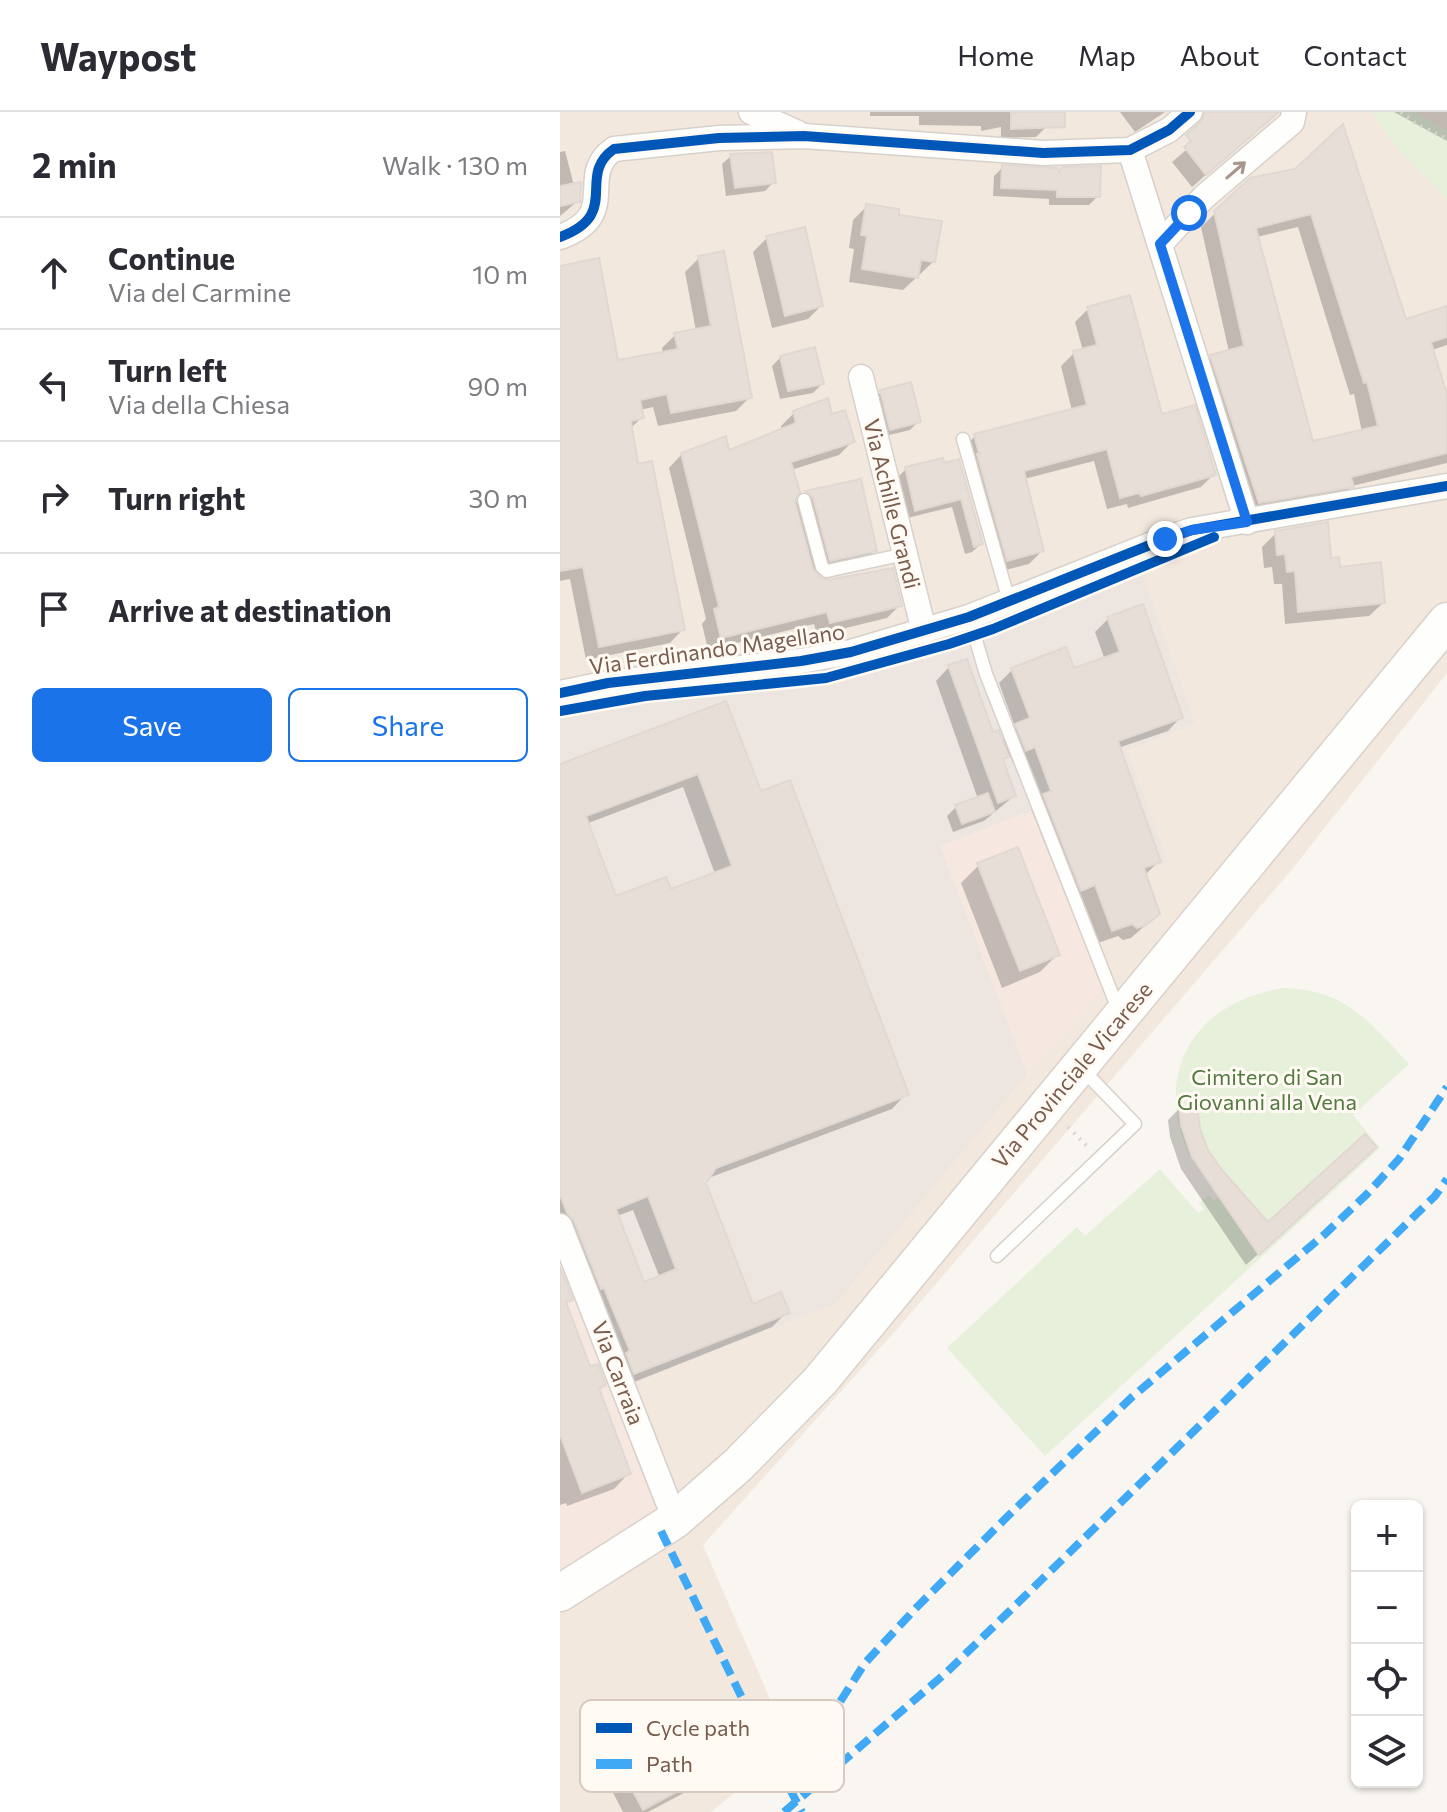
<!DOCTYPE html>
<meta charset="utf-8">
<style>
:root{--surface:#fff;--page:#f7f7f7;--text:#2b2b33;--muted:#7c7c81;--line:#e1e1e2;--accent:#1a73e8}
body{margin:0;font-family:Commissioner,sans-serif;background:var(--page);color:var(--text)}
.controls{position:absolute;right:24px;bottom:24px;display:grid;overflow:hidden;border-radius:12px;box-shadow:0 2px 6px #0004}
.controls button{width:72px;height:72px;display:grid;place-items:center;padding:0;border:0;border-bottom:2px solid var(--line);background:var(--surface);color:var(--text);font:40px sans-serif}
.stop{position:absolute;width:24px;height:24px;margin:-18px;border:6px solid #1a73e8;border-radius:50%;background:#fff}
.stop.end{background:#1a73e8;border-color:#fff;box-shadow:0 2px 8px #0008}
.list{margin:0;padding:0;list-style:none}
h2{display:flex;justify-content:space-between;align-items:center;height:104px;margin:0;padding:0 32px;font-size:34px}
h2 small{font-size:26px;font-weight:400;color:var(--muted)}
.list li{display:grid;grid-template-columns:52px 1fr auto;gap:24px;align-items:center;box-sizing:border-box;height:112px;padding:0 32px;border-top:2px solid var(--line)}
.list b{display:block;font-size:30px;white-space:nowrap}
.list p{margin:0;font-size:26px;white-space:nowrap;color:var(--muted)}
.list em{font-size:26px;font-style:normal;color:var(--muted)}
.actions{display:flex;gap:16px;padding:24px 32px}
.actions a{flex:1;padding:18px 0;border:2px solid var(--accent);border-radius:12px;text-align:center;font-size:28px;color:var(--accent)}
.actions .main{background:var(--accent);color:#fff}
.icon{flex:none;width:44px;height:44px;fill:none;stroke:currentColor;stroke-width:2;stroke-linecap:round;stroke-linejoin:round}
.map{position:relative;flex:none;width:887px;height:1700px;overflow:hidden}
header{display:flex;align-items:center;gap:48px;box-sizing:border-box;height:112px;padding:0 40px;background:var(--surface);border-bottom:2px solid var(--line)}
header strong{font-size:38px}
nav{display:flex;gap:44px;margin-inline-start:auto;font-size:28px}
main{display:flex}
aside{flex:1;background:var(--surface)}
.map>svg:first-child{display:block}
.residential{fill:#f2e8de}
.commercial{fill:#f6e8e1}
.industrial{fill:#ede5e0}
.green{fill:#e7f0db}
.shadow{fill:#0003;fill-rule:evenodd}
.building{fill:#e6ded7;stroke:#e2d8d2;stroke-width:2;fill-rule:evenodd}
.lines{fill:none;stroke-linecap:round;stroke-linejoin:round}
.lane-casing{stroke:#d7d1cb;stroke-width:15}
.street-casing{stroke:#d7d1cb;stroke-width:27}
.secondary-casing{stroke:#d9d2cb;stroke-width:39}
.path{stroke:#dcd5d0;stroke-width:4;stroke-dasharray:2 6;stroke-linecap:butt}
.lane{stroke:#fefefd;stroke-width:12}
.street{stroke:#fefefd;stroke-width:24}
.secondary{stroke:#fefefd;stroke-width:36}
.quiet{stroke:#3fa9f5;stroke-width:8;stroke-dasharray:16 8;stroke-linecap:butt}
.cycleway-casing{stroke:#fffaf3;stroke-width:15}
.cycleway{stroke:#0057b8;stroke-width:10}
.oneway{stroke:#a8958b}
.route{stroke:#1a73e8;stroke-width:10}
.labels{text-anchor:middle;stroke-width:6;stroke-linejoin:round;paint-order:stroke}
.street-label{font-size:22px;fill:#7a5c4d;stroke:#fffaf3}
.park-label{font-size:22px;fill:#537a41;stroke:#fffaf3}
.key{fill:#fffaf3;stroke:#d7cbc1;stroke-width:2}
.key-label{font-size:22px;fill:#7a5c4d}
</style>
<header>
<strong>Waypost</strong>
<nav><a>Home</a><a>Map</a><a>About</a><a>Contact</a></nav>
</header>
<main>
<aside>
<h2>2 min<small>Walk · 130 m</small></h2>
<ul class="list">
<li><svg class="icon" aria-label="ahead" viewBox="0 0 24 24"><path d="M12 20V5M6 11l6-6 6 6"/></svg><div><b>Continue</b><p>Via del Carmine</p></div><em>10 m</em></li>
<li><svg class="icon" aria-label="left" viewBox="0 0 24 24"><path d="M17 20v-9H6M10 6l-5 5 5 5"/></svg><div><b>Turn left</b><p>Via della Chiesa</p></div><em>90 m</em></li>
<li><svg class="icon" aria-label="right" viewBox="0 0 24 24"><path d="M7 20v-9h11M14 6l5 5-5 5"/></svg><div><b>Turn right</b></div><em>30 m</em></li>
<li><svg class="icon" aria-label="arrive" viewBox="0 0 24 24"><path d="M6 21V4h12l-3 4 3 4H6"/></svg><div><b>Arrive at destination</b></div></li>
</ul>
<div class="actions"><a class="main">Save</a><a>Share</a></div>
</aside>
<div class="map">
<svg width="887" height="1700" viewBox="0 0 887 1700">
<rect width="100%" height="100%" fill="#f9f5f0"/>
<!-- residential -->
<path class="residential" d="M0,0H887V561L729,761L338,1216L143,1433L231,1635L151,1700H0Z"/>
<!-- commercial -->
<g class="commercial">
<path d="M473,698L542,878L467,962L380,734Z"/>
<path d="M0,1145L98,1397L42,1433L0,1456Z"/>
</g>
<!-- industrial -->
<path class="industrial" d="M582,460L635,612L567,638L608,750L507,787L473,698L380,734L467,962L276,1191L68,1273L0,1094V605L100,586L265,571L397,535Z"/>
<!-- green -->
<g class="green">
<path d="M811,0H855L887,18V87L837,36Z"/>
<path d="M724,876C786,878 810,910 849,952L793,1003L820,1036L485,1344L387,1236L517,1115L525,1124L600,1057L638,1101L644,1097L639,1091L649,1083L654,1089L659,1085C648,1068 632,1053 625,1033C595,952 641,888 724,876Z"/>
</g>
<!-- shadow -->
<g class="shadow">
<path d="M310,0H493L486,15L476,25L441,26V15L421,19V14L359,13V4H310Z"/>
<path d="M560,0H605L575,20Z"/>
<path d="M671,0H717L632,75L612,50Z"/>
<path d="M834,0H887V29Z"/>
<path d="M5,39L18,89L0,104V40Z"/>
<path d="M171,44L214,70L205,79L166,84L162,52Z"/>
<path d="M443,55L497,62L538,84L529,93H489V87L433,84L434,64Z"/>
<path d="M736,59L845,210L887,196V233L872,238L887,288V351L792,374L778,388L685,404L637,259L651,245L669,240L641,115L691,67ZM738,115L790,283L794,282L802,320L751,331L697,125Z"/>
<path d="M307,94L336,105L374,149L343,178L289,170L294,137L289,136L293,108Z"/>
<path d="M207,126L261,194L248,207L212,216L193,140Z"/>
<path d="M139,146L190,285L176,299L98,314L93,295L80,298L81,306L70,317L77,354L123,517L110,531L26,548L10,467L0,469V156L57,251L103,242L102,236L115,223L136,219L125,160Z"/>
<path d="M528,197L601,304L654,362L641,375L568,396L567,392L547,397L534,349L464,367L482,439L469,452L434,461L405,357L402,337L415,324L512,299L501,254L514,241L523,239L515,210Z"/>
<path d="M221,245L262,272L253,281L220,287L212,254Z"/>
<path d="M321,280L359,309L350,318L321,325L312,289Z"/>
<path d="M234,301L270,305L292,330L279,343L231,358V395L246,381L299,369L315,438L301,452L256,462L265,470L340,493L327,506L257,523L254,512L148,538L142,512L146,507L109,356L122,342L168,341L222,319L221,314Z"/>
<path d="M398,349L421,432L412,440L405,442L392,395L347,406L337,366L346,357Z"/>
<path d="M716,421L769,448L823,491L809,504L725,512L722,472H714L712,455L704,456L702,435Z"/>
<path d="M548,507L621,605L608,619L558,636L599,749L586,762L598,802L571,826L563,828L558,824L538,831L522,785L508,790L471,697L477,690L462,647L453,651L449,642L442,650L454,684L424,709L393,720L387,704L396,695L418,687L376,569L389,555L432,623L441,629L455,615L439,571L452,558L513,559L545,548L535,520Z"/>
<path d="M165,592L200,682L346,982L332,997L146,1067L144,1071L192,1194L227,1200L212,1215L59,1276L0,1124V654ZM123,675L155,762L109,780L55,787L26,712ZM73,1098L100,1166L83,1172L57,1104Z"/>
<path d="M419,753L498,842L480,860L442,876L401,771Z"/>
<path d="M620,996L660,1059L708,1113L803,1047L686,1153L621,1057L610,1025L608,1008Z"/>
<path d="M0,1161L10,1187L5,1193L29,1257L44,1273L38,1279L68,1362L54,1377L7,1394L6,1391L0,1393Z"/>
<path d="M168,1651L154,1665L88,1700H63L51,1677L64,1663Z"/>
</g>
<!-- building -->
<g class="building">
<path d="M451,0H505V15L451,17Z"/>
<path d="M645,0H719L646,63L624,35L631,29L626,23L640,11Z"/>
<path d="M783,12L846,207L887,194V225L871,230L887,283V341L791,365L794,375L699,391L650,243L684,234L654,99L690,66L735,57ZM751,102L804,271L807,270L818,314L753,329L696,116Z"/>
<path d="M212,40L216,71L175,76L170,42Z"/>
<path d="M442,53L498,56L499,60L502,55L541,54L540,85H497V78L441,76Z"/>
<path d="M21,70L20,90L0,94V74Z"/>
<path d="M306,92L339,97V103L382,109L375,150L361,148L358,166L302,157L307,124L301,123Z"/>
<path d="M245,115L263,194L225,204L206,124Z"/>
<path d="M164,139L192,286L111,301L107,282L80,288L84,306L71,309L78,352L92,349L125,518L39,535L23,455L0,459V154L39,146L58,248L118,237L114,221L151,214L138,144Z"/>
<path d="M570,183L602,302L635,293L656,363L581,384L579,381L560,386L547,337L464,359L484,439L447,449L417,342H419L414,322L527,293L513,239L537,233L527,195Z"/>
<path d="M255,235L264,272L228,279L220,244Z"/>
<path d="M351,270L361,310L330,318L320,278Z"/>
<path d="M268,286L272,302L285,298L295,330L231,350L240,380L235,390L253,457L261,466L268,468L333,456L342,494L270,511L267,500L161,526L154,497L159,495L121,341L166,324L169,338L236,311L233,299Z"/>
<path d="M383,346L384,351L399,347L423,432L414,435L401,387L355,399L345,355Z"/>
<path d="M301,367L317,439L270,449L253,386L245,379Z"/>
<path d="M768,410L771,446L779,445L780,455L821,450L825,491L738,500L735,459L727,460L725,442L717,443L715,419Z"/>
<path d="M583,492L623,606L558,629L601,750L584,756L600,802L586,813L577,816L572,812L552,819L535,773L521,779L483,682L491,679L475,635L466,639L455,612L470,606L451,556L506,535L514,556L560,540L547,505Z"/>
<path d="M407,547L433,620L439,618L449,645L443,647L456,684L438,691L388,553Z"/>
<path d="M166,589L201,679L230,668L349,983L156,1056L146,1071L193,1192L221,1180L230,1201L74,1262L66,1241L70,1239L44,1176L41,1177L14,1109L7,1101L0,1083V652ZM138,662L172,754L111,777L106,765L56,784L26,704ZM88,1084L116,1157L84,1170L56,1097Z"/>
<path d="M428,681L435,700L402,712L395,693Z"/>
<path d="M458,735L500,843L460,859L417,751Z"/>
<path d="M619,994H637L640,1017L648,1038L662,1058L708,1110L805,1022L817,1035L699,1143L632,1045L621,1013Z"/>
<path d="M0,1155L13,1188L6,1190L30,1254L38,1252L46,1273L39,1276L71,1362L22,1381L0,1323Z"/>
<path d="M151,1615L170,1651L83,1698L63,1661Z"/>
</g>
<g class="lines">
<!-- lane casing -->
<g class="lane-casing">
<g id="lane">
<path d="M403,327L449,489"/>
<path d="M244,388L262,455L267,459L345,442"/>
<path d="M409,505L426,562L558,897"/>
<path d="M437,1144L575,1012L521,956"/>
</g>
</g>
<!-- street casing -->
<g class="street-casing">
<g id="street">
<path d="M191,0L238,21"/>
<path d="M570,38L687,410"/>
<path d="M0,125C63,102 15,64 54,37L159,26L244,24L483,41L570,38L609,18L630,0"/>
<path d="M600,132L644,85L732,10L734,0"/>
<path d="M301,265L364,519"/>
<path d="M0,581L48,571L241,549L291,540L409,505L605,427L632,418L887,374"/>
<path d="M0,1114L115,1408"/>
</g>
</g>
<!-- secondary casing -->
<g class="secondary-casing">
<path id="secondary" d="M0,1481L115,1408L178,1353L260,1269L887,509"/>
</g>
<!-- path -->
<g class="path">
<path d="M841,0L855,11L887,27"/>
<path d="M508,1015L527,1034"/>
</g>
<!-- lane -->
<use href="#lane" class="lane"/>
<!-- street -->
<use href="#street" class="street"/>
<!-- secondary -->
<use href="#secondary" class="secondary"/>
<!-- quiet -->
<g class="quiet">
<path d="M101,1419L183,1588L242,1700"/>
<path d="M223,1666L251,1635L305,1551L357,1495L449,1403L572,1285L765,1122L807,1082L839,1047L887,975"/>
<path d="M224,1700L387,1560L875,1084L887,1067"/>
</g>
<!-- cycleway casing -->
<g class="cycleway-casing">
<g id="cycleway">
<path d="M0,125C63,102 15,64 54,37L159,26L244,24L483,41L570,38L609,18L630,0"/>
<path d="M0,581L48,571L241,549L291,540L409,505L605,427L632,418L887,374"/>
<path d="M0,599L85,584L266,566L389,532L433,517L654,425"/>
</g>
</g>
<!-- cycleway -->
<use href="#cycleway" class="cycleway"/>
</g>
<!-- one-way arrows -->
<defs><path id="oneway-shaft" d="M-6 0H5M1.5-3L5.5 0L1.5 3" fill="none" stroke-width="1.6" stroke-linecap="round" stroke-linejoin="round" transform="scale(2)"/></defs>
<use class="oneway" href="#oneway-shaft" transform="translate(676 58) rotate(-41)"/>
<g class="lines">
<!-- route -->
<path class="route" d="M605,427L632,418L687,410L600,132L629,101"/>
</g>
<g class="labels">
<!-- street labels -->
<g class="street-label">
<text transform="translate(332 392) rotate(76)" y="8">Via Achille Grandi</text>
<text transform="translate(157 537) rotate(-8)" y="8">Via Ferdinando Magellano</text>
<text transform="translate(512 963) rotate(-50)" y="8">Via Provinciale Vicarese</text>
<text transform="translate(58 1261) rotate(69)" y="8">Via Carraia</text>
</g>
<!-- park labels -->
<g class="park-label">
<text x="707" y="973">Cimitero di San<tspan x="707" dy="25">Giovanni alla Vena</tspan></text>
</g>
</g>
<!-- legend -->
<rect x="20" y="1588" width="264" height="92" rx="12" class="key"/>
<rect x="36" y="1611" width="36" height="10" fill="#0057b8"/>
<rect x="36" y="1647" width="36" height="10" fill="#3fa9f5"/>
<g class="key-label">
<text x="86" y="1624">Cycle path</text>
<text x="86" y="1660">Path</text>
</g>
</svg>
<div class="controls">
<button>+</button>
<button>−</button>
<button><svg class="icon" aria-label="locate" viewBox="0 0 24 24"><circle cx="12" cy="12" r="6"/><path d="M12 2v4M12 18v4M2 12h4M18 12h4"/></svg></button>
<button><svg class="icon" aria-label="layers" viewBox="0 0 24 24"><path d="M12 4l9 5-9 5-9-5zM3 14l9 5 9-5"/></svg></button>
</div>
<div class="stop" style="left:629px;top:101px"></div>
<div class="stop end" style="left:605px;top:427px"></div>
</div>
</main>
